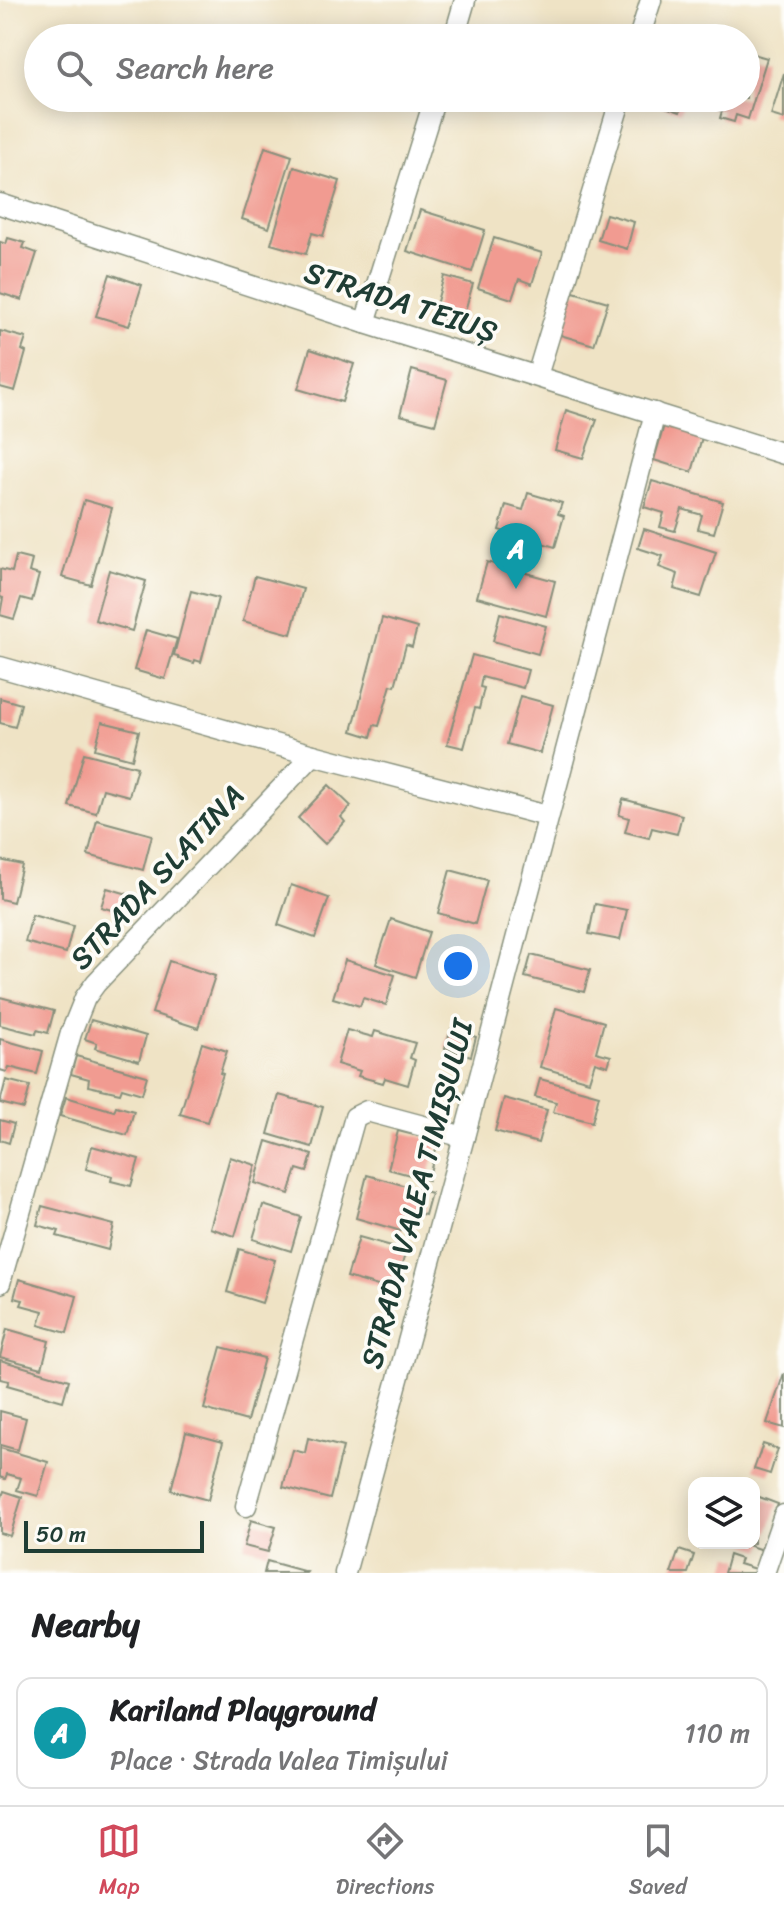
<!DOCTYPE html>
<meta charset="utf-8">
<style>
:root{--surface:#fff;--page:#f6f6f6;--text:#202124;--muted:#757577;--line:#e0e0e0;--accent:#d1495b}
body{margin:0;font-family:Sriracha,sans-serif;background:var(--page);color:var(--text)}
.controls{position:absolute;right:24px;bottom:24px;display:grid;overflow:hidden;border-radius:16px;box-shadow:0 4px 20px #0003}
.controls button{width:72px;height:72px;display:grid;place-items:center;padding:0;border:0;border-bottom:2px solid var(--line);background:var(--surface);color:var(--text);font:40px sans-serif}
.scale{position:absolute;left:24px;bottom:20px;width:180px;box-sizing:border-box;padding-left:8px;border:4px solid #1f3d34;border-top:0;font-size:22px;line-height:28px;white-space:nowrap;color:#1f3d34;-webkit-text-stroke:6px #fdfcf7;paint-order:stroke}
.you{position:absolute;left:458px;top:966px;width:28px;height:28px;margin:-20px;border:6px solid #fff;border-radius:50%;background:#1a73e8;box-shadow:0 0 0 12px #1a73e833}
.badge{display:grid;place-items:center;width:52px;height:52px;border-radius:50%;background:var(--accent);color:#fff;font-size:26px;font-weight:700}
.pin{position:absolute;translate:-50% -66px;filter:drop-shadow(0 2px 4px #0008)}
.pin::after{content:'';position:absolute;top:42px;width:28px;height:24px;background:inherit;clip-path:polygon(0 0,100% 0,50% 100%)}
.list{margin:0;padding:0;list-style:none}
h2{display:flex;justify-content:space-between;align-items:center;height:104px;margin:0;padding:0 32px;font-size:34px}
h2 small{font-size:26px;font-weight:400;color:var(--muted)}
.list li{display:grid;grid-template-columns:52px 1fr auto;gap:24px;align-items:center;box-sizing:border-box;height:112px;margin:0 16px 16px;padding:0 16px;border:2px solid var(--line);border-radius:16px}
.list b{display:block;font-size:30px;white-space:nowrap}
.list p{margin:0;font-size:26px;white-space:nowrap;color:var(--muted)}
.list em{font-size:26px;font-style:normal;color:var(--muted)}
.icon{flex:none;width:44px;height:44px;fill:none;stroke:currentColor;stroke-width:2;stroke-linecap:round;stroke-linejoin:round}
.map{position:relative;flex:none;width:784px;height:1573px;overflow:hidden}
.search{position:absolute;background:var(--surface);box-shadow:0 4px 20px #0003;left:24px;right:24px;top:24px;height:88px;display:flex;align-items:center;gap:20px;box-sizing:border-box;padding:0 28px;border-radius:44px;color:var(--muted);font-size:30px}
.sheet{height:232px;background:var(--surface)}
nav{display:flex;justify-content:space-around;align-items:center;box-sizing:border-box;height:112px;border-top:2px solid var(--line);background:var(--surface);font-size:22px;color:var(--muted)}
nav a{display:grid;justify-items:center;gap:4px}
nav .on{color:var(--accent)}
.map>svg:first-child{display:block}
.building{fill:#f19b91}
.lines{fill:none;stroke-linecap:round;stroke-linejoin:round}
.minor-casing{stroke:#87907c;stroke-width:23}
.minor{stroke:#fff;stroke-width:20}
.labels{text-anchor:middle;stroke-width:7;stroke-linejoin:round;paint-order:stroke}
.street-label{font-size:30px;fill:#1f3d34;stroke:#fdfcf7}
</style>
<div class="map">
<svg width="784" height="1573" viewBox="0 0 784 1573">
<rect width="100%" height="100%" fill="#fdfcf7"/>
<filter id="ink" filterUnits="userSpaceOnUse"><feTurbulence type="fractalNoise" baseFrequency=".0125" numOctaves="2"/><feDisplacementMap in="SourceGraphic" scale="16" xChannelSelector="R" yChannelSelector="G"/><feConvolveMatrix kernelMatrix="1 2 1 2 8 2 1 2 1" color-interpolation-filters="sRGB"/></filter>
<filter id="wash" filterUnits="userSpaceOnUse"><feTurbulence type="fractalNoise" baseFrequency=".006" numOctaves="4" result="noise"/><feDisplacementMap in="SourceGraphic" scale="32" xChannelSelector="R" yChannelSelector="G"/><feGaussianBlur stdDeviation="1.8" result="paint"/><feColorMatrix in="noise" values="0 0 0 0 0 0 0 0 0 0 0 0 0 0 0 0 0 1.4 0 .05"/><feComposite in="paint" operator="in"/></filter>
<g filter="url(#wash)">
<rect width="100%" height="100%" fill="#efe3c5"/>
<g id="blocks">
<!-- building -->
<g class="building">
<path d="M746,52L767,58L748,119L736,115L734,122L720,118L722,111L703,105L705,98H746Z"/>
<path d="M784,73V119L771,115Z"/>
<path d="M638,98H685L680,112Z"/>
<path d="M265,147L292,156L269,228L242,219Z"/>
<path d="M294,167L340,181L323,236L312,233L306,254L271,244Z"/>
<path d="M420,210L485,230L472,272L407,251Z"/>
<path d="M606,214L634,222L627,249L598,240Z"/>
<path d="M8,238L25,243L23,248L37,253L22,300L0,293V242L6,244Z"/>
<path d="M494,238L542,253L532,284L519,279L512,299L478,288Z"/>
<path d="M110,274L142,285L129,326L96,316Z"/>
<path d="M444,276L473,284L461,324L433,316Z"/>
<path d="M570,291L608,302L594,345L557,334Z"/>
<path d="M0,331L26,338L22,350L26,352L15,391L0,387Z"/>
<path d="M310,349L354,364L342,402L298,389Z"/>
<path d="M412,370L447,380L435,424L400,415Z"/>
<path d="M566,410L597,420L583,458L555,450Z"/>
<path d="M665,422L703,434L692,472L654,460Z"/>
<path d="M652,481L723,502L714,533L698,529L702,515L682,509L675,531L660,527L664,513L644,507Z"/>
<path d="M528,493L562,503L558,514L564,516L555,547L499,530L506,505L523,510Z"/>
<path d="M84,500L112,508L91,585L62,577Z"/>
<path d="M644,529L716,552L701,597L674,589L678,574L659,567L663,556L638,548Z"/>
<path d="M16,556L32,560L29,572L39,575L32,601L21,598L14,619L0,615L3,598L0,597V569L12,572Z"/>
<path d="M487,562L555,581L546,616L477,597Z"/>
<path d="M109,570L146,581L132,631L95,620Z"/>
<path d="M255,576L303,589L291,634L243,621Z"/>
<path d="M191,591L218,598L201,662L195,660L194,663L178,658V656L174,655Z"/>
<path d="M500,613L546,626L538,654L493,641Z"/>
<path d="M382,618L417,628L412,647L406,645L395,686L391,685L379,726L374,725L371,737L352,731Z"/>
<path d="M146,630L177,639L165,679L134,670Z"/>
<path d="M472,655L528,670L523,688L482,677L480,687L484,688L479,709L475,708L464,748L447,744Z"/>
<path d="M520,696L553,705L540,753L507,744Z"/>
<path d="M0,698L21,704L15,727L0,723Z"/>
<path d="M102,722L139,731L132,759L95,749Z"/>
<path d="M84,753L137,767L129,796L103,789L96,813L69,806Z"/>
<path d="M329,785L351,806L341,817L345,822L325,844L298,818Z"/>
<path d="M623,799L682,815L677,834L652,828L649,838L625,832L629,818L619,815Z"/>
<path d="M97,820L152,835L143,870L88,855Z"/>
<path d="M0,860L22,865L13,902L0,899Z"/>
<path d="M450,870L487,880L475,924L438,913Z"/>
<path d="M291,885L329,898L315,938L278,925Z"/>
<path d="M107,888L138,897L133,916L101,907Z"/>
<path d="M595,904L627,910L620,940L589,934Z"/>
<path d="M32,915L73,926L66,953L25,942Z"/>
<path d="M391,919L429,932L415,977L376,964Z"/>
<path d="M531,955L590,970L584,992L525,977Z"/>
<path d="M345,960L395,975L386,1005L363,998L360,1006L333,998Z"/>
<path d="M169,961L215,976L198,1028L152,1013Z"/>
<path d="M0,997L54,1011L48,1033L37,1030L36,1034L0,1025Z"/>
<path d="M556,1008L604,1022L596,1052L611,1056L608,1066L595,1062L589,1081L540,1067Z"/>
<path d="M91,1020L146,1036L139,1061L95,1048L97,1043L85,1039Z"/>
<path d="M451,1029L476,1037L471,1056L445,1048Z"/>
<path d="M347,1030L373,1037L375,1031L415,1043L410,1058L415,1060L408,1085L385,1078L383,1083L358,1076L360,1071L337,1064Z"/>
<path d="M0,1039L43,1051L37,1074L9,1067L7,1072L0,1070Z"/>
<path d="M202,1043L227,1051L220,1073L223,1074L207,1122L180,1114Z"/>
<path d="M76,1056L147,1076L142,1094L122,1088L120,1093L88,1086L89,1079L71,1074Z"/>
<path d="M540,1079L599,1095L592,1122L553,1112L556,1102L535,1097Z"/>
<path d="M6,1080L30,1086L24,1109L0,1103Z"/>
<path d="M279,1095L323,1107L312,1147L268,1134Z"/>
<path d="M66,1097L114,1111L116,1106L134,1111L127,1135L60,1116Z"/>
<path d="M504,1098L547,1110L538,1143L495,1131Z"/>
<path d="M0,1120L14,1124L9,1143L0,1140Z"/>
<path d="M398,1131L438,1141L428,1180L388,1169Z"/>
<path d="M267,1141L312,1155L307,1172L297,1169L289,1194L255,1183Z"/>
<path d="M92,1146L139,1159L131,1186L111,1181L112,1176L86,1169Z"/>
<path d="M230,1157L256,1165L235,1236L210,1228Z"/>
<path d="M367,1175L431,1193L425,1215L407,1210L401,1231L356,1218Z"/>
<path d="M263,1205L301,1217L291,1251L253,1239Z"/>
<path d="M42,1206L114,1225L108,1250L57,1236L59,1231L37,1225Z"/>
<path d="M359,1237L406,1250L395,1291L347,1277Z"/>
<path d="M239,1249L275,1260L262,1303L227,1292Z"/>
<path d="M19,1279L77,1296L67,1333L39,1325L43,1311L21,1305L23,1300L14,1298Z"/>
<path d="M7,1329L49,1341L42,1368L0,1357Z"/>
<path d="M221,1347L264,1358L247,1421L204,1409Z"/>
<path d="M0,1360L69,1380L63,1401L7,1385L9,1381L0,1379Z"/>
<path d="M784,1373V1428L767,1423Z"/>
<path d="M0,1411L26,1418L18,1450L0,1445Z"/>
<path d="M186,1432L223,1442L208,1500L171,1490Z"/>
<path d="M308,1438L343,1447L330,1499L283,1487L293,1450L305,1453Z"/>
<path d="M763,1444L778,1449L770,1474L754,1469Z"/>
<path d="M0,1448L48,1462L38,1496L17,1490L21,1478L7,1474L5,1479L0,1477Z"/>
<path d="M4,1491L22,1497L10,1536L0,1533V1503Z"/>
<path d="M754,1495L778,1504L762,1550L744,1544L754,1543Z"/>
<path d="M251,1520L276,1527L268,1552L244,1546Z"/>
<path d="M679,1550L694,1555L688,1573H671Z"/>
<path d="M729,1555L741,1559L739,1564L755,1569L754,1573H724Z"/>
<path d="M267,1561L307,1572L306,1573H264Z"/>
</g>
</g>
</g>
<g filter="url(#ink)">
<use href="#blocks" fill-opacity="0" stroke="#87907c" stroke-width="2"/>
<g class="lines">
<!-- minor casing -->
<g class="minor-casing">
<g id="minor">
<path d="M454,38L465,0"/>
<path d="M639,38L651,0"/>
<path d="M0,204L365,323L784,454"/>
<path d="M365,323L435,98"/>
<path d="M537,376L621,98"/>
<path d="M0,667L313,755L547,816"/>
<path d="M0,1283L71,1033L85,998L96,983L313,755"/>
<path d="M246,1506L355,1117L367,1111L464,1137"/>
<path d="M345,1573L464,1137L655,413"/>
<path d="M764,1573L784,1515"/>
</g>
</g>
<!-- minor -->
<use href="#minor" class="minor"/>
</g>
</g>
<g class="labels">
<!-- street labels -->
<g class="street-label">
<text transform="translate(401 302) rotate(18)" y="10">STRADA TEIUȘ</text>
<text transform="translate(157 877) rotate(-47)" y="10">STRADA SLATINA</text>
<text transform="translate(417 1194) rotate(-75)" y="10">STRADA VALEA TIMIȘULUI</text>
</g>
</g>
</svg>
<div class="controls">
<button><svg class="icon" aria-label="layers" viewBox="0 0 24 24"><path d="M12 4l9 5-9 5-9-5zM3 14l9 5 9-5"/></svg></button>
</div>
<div class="scale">50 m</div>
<div class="you"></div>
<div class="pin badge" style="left:516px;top:589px;background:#0f9aa8">A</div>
<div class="search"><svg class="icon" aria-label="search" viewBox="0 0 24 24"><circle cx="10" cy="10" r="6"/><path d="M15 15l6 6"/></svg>Search here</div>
</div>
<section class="sheet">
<h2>Nearby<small></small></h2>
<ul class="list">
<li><span class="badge" style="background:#0f9aa8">A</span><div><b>Kariland Playground</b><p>Place · Strada Valea Timișului</p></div><em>110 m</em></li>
</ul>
</section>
<nav>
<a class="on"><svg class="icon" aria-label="map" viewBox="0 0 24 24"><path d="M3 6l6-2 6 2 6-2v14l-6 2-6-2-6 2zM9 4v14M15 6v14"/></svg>Map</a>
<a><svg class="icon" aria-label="directions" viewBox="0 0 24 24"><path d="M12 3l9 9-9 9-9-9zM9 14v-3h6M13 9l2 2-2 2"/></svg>Directions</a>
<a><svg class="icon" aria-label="saved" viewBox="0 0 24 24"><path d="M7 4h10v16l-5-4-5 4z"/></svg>Saved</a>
</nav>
